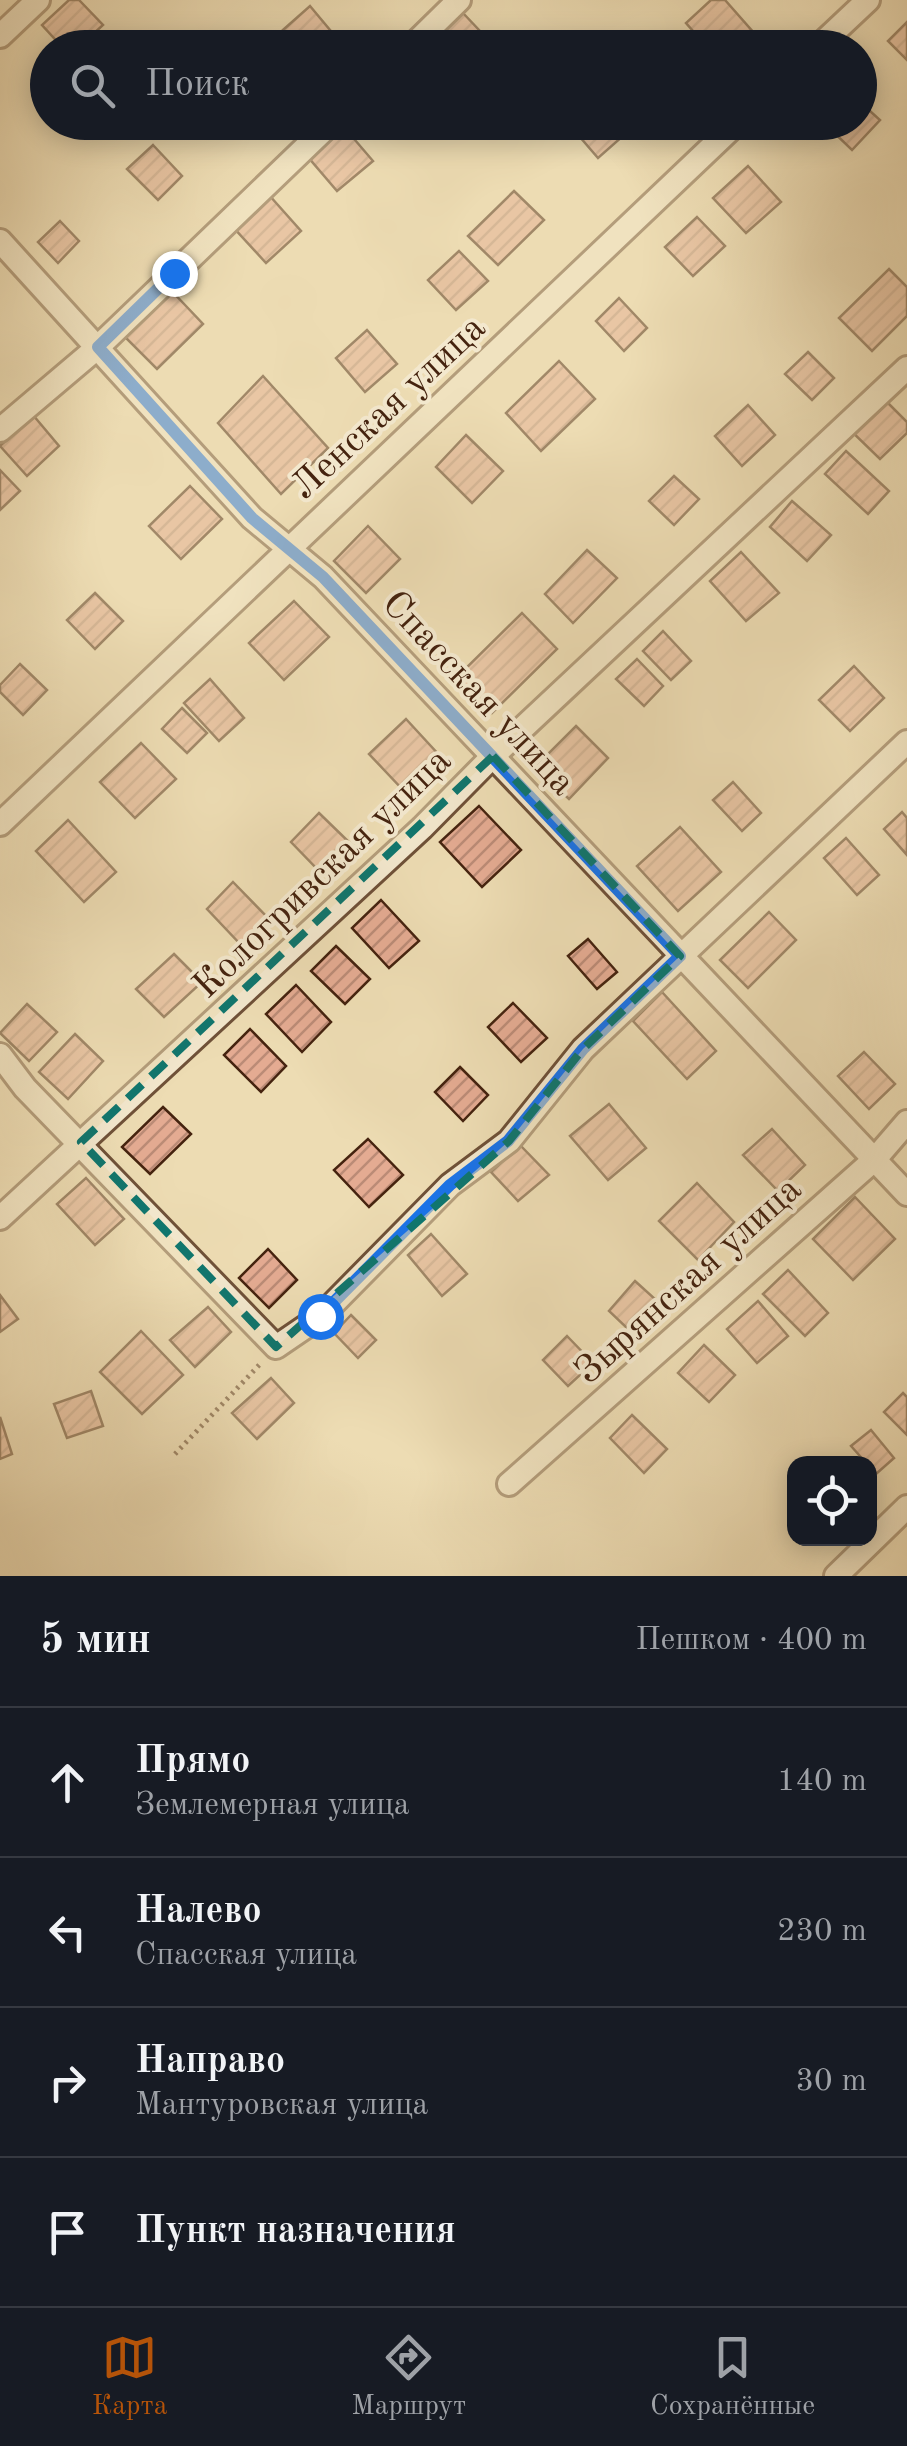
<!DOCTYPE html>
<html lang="ru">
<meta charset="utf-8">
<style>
:root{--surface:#171b24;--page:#20242c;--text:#f1f3f6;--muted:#9ea1a6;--line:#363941;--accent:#b45309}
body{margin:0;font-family:"Old Standard TT",serif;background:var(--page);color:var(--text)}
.controls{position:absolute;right:30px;bottom:30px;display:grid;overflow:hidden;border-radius:20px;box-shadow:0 5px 25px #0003}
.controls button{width:90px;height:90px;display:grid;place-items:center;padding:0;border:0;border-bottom:2px solid var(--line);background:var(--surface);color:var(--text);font:50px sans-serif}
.stop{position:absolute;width:30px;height:30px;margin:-22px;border:8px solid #1a73e8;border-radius:50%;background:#fff}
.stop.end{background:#1a73e8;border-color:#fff;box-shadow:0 2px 10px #0008}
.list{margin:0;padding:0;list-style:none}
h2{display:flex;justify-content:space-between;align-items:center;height:130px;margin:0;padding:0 40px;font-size:42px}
h2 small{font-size:32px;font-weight:400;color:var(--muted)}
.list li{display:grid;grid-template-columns:65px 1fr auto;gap:30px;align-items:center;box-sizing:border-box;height:150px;padding:0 40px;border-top:2px solid var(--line)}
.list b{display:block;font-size:38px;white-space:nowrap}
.list p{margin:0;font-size:32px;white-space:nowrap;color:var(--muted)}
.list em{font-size:32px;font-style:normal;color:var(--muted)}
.icon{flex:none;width:55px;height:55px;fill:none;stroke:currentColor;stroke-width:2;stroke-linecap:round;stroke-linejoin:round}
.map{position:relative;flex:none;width:907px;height:1576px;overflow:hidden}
.search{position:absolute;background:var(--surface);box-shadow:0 5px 25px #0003;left:30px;right:30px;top:30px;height:110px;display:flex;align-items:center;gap:25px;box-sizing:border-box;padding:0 35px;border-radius:55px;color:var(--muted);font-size:38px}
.sheet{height:730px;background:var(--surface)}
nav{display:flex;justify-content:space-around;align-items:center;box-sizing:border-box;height:140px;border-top:2px solid var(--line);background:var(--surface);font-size:28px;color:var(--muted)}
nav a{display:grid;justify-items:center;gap:5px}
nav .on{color:var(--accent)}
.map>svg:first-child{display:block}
.building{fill:url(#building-hatch);stroke:#45230f;stroke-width:2.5}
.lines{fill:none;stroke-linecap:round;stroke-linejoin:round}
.street-casing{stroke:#6f5138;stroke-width:28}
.path{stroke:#45230f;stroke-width:5;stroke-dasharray:2.5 5;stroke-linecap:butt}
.street{stroke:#f3e8ce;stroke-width:22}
.route{stroke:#1a73e8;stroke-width:12}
.marked{fill:none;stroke:#0f766e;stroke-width:8;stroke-dasharray:20 12;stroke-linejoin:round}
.labels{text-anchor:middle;stroke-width:8;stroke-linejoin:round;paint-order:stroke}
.street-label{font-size:38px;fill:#45230f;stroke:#f3e8ce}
</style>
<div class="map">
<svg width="907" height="1576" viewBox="0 0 907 1576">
<defs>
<pattern id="building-hatch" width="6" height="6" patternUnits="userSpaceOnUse" patternTransform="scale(2.5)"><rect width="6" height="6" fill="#e4ab92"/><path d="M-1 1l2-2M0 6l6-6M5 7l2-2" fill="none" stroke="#bb8b76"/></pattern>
</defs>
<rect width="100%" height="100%" fill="#eddcb3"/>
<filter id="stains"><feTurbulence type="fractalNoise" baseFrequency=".002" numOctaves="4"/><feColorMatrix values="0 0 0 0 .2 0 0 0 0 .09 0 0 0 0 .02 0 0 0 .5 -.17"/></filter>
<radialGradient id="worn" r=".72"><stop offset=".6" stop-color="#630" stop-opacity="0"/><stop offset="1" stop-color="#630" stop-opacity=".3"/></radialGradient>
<!-- building -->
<g class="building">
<path d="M69,0H79L103,25L78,48H63L42,25Z"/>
<path d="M711,0H725L754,33L738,48H708L686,23Z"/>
<path d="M310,6L340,42L334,48H298L283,30Z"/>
<path d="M463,13L496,48H437L432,42Z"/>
<path d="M907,22V60L888,41Z"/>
<path d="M860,102L880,120L852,150L823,122H860Z"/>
<path d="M567,122H611L623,136L598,158Z"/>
<path d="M343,126L373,161L337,191L308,157Z"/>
<path d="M153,145L182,176L158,200L127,169Z"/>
<path d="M748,166L781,202L746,233L713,198Z"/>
<path d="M514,191L544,220L498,265L468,236Z"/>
<path d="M269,195L301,231L266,263L233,227Z"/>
<path d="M697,217L725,246L693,276L665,247Z"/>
<path d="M60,221L79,241L58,263L38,242Z"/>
<path d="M459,251L488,281L456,310L428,280Z"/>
<path d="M889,269L907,287V316L872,351L839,318Z"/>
<path d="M167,286L203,324L157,369L120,332Z"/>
<path d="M619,298L647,328L624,351L596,321Z"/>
<path d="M367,330L397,364L365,392L336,358Z"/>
<path d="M808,352L834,378L812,400L785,374Z"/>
<path d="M559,361L595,399L541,451L506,413Z"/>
<path d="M263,376L328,448L281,494L218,423Z"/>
<path d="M880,395L907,422V433L880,459L848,428Z"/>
<path d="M748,405L775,435L742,466L715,436Z"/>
<path d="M33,415L59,446L27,476L0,446Z"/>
<path d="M466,435L503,471L472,503L436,467Z"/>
<path d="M846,451L889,491L868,514L825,474Z"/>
<path d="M0,470L20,491L0,510Z"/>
<path d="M674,476L699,499L674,525L649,501Z"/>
<path d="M190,486L222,519L181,559L149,526Z"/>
<path d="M792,501L831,535L807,561L770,527Z"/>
<path d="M368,526L400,559L366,593L334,561Z"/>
<path d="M587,550L617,578L573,623L545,594Z"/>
<path d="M741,552L779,593L746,621L710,581Z"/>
<path d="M95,593L123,621L95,649L67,620Z"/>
<path d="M294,601L329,637L284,680L249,643Z"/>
<path d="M522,613L557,649L492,713L457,677Z"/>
<path d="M663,631L691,661L671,680L643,651Z"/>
<path d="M637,659L663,686L644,706L616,679Z"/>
<path d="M20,664L47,690L23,715L0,692V685Z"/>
<path d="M854,666L884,698L850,731L819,700Z"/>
<path d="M210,679L244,718L219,741L184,703Z"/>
<path d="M182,708L207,733L187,753L162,729Z"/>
<path d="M406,719L440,756L404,791L369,754Z"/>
<path d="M576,726L608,758L569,799L535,767Z"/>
<path d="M141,743L176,779L135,818L100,782Z"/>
<path d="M733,782L761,813L742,831L713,800Z"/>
<path d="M479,806L521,850L482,887L440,842Z"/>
<path d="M902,812L907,818V855L884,829Z"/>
<path d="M319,813L351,844L321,873L291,842Z"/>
<path d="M68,820L116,872L84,902L36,851Z"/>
<path d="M680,827L721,872L678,911L637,866Z"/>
<path d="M846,838L879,875L857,895L824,858Z"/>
<path d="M233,882L269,919L242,946L207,909Z"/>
<path d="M381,900L419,941L389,968L352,928Z"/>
<path d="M769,912L796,940L748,988L720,960Z"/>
<path d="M588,939L617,972L597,989L568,956Z"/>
<path d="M336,946L370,979L345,1004L311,971Z"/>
<path d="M174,954L202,982L164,1017L136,989Z"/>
<path d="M296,985L331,1022L302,1052L266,1014Z"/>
<path d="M662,992L716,1051L687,1079L633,1021Z"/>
<path d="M513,1003L547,1038L521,1062L488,1027Z"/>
<path d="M27,1004L57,1032L29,1061L0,1033Z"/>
<path d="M250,1029L286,1066L261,1092L224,1055Z"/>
<path d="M75,1034L103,1061L68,1099L39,1072Z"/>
<path d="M864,1052L895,1084L869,1109L838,1076Z"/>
<path d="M460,1067L488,1095L463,1121L435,1092Z"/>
<path d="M609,1104L646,1148L608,1180L570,1136Z"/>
<path d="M163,1107L191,1134L150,1174L122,1147Z"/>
<path d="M772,1129L805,1165L778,1191L743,1155Z"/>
<path d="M368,1139L403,1175L369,1207L334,1170Z"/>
<path d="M520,1145L549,1175L518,1201L491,1172Z"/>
<path d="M86,1178L124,1219L95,1245L57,1204Z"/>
<path d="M697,1183L734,1222L698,1260L659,1221Z"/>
<path d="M855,1197L895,1239L853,1280L813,1239Z"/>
<path d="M431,1234L467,1274L442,1296L408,1255Z"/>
<path d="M268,1249L297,1280L269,1308L239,1278Z"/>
<path d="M788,1270L828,1313L805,1336L763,1294Z"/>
<path d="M635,1281L655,1299L629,1330L609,1311Z"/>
<path d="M0,1295L18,1319L0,1332Z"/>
<path d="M758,1301L788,1336L757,1363L727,1329Z"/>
<path d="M208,1307L231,1332L195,1367L170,1340Z"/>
<path d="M351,1315L376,1340L358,1358L334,1333Z"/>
<path d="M141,1331L183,1375L142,1414L100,1372Z"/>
<path d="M567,1336L593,1363L568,1386L543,1360Z"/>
<path d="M704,1345L735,1375L709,1402L678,1373Z"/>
<path d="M271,1378L294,1403L257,1439L232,1413Z"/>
<path d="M91,1391L103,1426L67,1438L54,1404Z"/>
<path d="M903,1393L907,1397V1435L884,1412Z"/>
<path d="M632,1415L667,1449L644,1473L610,1438Z"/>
<path d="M0,1417L12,1454L0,1459Z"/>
<path d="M871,1430L894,1458L876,1474L851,1446Z"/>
</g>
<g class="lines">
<!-- street casing -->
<g class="street-casing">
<g id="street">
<path d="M0,36L38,0"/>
<path d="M410,48L459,0"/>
<path d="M817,48L868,0"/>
<path d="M0,241L252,518L323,577L907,1194"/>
<path d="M0,430L98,347L332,122"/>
<path d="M0,824L738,122"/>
<path d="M0,1055L25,1088L276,1347L320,1317L450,1185L509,1141L583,1049L907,742"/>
<path d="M0,1218L422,828L493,756L907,368"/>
<path d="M509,1484L875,1159L907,1122"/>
<path d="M836,1576L907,1507"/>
</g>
</g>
<!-- path -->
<path class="path" d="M175,1454L262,1362"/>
<!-- street -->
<use href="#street" class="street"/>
</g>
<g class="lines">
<!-- route -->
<path class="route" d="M174,273L98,347L252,518L323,577L680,956L583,1049L508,1141L450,1185L320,1316"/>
</g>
<!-- marked area -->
<path d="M0 0H907V1576H0ZM493,756L680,956L583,1049L509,1141L276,1347L81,1142Z" fill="#eddcb3" fill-opacity=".55" fill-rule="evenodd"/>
<path class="marked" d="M493,756L680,956L583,1049L509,1141L276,1347L81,1142Z"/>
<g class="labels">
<!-- street labels -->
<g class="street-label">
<text transform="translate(387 406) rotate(-43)" y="13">Ленская улица</text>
<text transform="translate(480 692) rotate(47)" y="13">Спасская улица</text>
<text transform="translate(321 872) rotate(-44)" y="13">Кологривская улица</text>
<text transform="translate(687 1279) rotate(-42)" y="13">Зырянская улица</text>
</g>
</g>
<rect width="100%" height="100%" filter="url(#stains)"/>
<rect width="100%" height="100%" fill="url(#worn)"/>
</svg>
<div class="controls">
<button><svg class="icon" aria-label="locate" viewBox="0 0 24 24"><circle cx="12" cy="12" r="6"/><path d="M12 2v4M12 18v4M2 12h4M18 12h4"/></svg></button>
</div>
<div class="stop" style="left:320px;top:1316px"></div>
<div class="stop end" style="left:174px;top:273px"></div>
<div class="search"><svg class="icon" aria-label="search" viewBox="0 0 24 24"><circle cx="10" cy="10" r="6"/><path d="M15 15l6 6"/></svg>Поиск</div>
</div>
<section class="sheet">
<h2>5 мин<small>Пешком · 400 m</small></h2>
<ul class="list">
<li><svg class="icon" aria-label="ahead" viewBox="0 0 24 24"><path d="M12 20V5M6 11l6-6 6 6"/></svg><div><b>Прямо</b><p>Землемерная улица</p></div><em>140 m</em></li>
<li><svg class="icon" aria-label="left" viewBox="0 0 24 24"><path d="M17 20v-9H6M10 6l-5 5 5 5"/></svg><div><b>Налево</b><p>Спасская улица</p></div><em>230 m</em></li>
<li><svg class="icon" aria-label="right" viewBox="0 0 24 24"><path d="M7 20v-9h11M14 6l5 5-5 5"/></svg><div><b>Направо</b><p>Мантуровская улица</p></div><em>30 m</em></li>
<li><svg class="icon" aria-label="arrive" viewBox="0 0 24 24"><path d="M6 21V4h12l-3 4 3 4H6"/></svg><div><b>Пункт назначения</b></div></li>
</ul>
</section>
<nav>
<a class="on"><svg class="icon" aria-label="map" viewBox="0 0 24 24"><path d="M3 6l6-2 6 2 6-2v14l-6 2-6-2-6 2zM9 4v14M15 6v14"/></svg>Карта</a>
<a><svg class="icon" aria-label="directions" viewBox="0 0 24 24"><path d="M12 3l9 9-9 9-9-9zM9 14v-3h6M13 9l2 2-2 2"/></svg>Маршрут</a>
<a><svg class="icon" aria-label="saved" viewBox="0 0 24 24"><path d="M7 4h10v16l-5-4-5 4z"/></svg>Сохранённые</a>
</nav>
